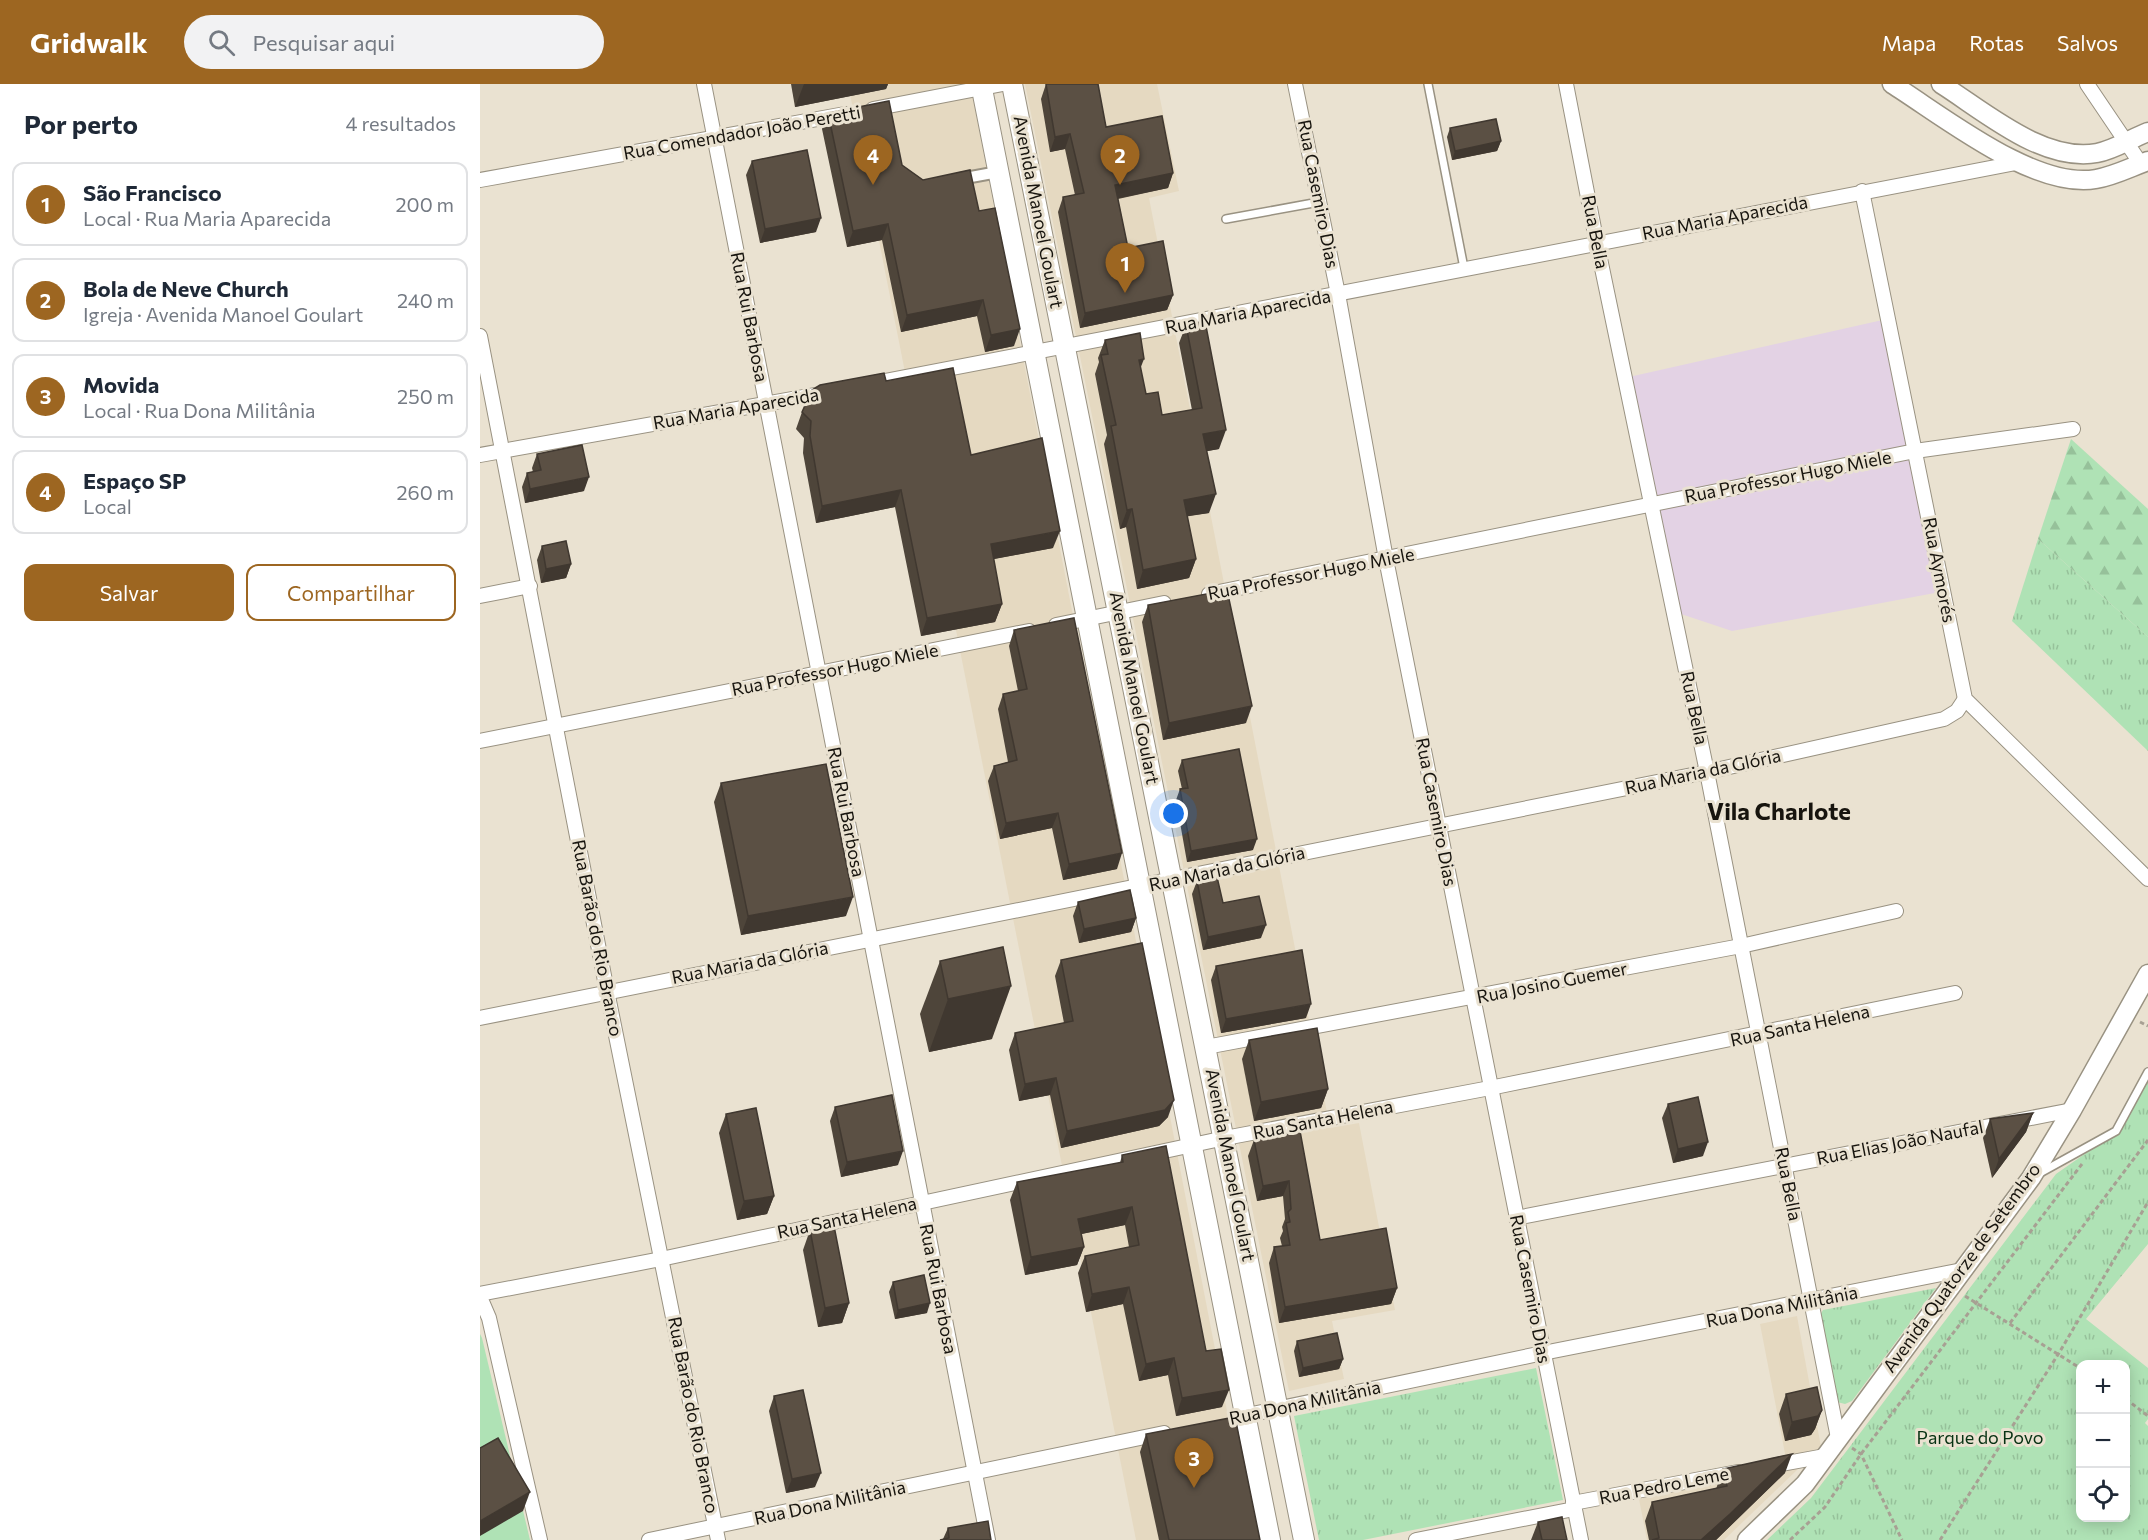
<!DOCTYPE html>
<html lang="pt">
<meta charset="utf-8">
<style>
:root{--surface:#fff;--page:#f2f2f3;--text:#1f2937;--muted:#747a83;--line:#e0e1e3;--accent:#9d6621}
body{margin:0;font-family:Commissioner,sans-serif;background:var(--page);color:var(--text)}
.controls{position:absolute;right:18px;bottom:18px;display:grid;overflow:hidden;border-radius:12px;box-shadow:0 3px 15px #0003}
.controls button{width:54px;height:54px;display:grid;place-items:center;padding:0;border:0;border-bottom:2px solid var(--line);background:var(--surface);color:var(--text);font:30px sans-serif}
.you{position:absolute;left:694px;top:730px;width:21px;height:21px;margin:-15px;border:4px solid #fff;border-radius:50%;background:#1a73e8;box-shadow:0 0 0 9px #1a73e833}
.badge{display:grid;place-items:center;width:39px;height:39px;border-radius:50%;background:var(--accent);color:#fff;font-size:20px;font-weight:700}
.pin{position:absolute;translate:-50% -50px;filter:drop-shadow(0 2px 3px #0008)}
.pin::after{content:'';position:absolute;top:32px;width:21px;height:18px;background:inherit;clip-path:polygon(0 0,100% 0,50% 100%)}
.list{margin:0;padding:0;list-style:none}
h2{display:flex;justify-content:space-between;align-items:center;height:78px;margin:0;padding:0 24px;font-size:26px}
h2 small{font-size:20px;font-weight:400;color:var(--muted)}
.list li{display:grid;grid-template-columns:39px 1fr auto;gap:18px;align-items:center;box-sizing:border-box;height:84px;margin:0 12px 12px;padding:0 12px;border:2px solid var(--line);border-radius:12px}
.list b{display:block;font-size:22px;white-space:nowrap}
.list p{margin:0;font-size:20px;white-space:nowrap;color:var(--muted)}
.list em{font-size:20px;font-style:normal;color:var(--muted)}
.actions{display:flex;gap:12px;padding:18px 24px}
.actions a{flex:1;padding:14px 0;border:2px solid var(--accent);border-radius:12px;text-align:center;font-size:21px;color:var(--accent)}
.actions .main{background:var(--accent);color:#fff}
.icon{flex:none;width:33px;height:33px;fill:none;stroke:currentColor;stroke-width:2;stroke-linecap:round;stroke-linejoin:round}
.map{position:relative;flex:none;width:1668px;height:1456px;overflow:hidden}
header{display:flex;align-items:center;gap:36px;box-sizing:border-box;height:84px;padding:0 30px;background:var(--accent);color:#fff}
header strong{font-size:28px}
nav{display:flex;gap:33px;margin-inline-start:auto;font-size:21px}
.search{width:420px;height:54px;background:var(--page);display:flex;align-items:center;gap:15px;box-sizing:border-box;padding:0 21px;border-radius:33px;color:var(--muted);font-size:22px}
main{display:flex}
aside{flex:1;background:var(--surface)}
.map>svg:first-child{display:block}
.built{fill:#e5d9c1}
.education{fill:#e3d2e4}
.grass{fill:url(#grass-tufts);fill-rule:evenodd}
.forest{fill:url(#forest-firs)}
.garden{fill:#afe2b5}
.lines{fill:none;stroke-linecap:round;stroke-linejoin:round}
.service-casing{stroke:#999282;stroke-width:10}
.pedestrian-casing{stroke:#999282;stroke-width:14}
.minor-casing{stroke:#999282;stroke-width:16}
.tertiary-casing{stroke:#999282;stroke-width:21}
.secondary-casing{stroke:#999282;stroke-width:22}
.path{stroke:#a7a093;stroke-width:3;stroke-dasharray:4.5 3;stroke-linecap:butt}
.service{stroke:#fff;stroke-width:7}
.pedestrian{stroke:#fff;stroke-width:10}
.minor{stroke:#fff;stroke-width:14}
.tertiary{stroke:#fff;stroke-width:18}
.secondary{stroke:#fff;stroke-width:20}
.wall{fill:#4e453a}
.shaded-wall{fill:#403830}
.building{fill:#5b5044;stroke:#403830;stroke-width:1.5}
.labels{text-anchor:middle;stroke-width:6;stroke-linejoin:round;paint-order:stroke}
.street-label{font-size:18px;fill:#17140e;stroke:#eae2d1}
.park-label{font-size:18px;fill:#073213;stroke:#eae2d1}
.district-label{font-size:24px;font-weight:bold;fill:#17140e;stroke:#eae2d1}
</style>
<header>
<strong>Gridwalk</strong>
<div class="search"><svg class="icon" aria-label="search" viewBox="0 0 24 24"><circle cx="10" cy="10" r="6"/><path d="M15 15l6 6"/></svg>Pesquisar aqui</div>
<nav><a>Mapa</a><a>Rotas</a><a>Salvos</a></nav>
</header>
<main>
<aside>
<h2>Por perto<small>4 resultados</small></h2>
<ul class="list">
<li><span class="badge">1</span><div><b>São Francisco</b><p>Local · Rua Maria Aparecida</p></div><em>200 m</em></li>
<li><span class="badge">2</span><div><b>Bola de Neve Church</b><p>Igreja · Avenida Manoel Goulart</p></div><em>240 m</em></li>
<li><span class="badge">3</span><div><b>Movida</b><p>Local · Rua Dona Militânia</p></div><em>250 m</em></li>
<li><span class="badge">4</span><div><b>Espaço SP</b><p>Local</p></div><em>260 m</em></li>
</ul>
<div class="actions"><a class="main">Salvar</a><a>Compartilhar</a></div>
</aside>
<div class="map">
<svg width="1668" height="1456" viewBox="0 0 1668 1456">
<defs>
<pattern id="grass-tufts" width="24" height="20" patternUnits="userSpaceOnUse" patternTransform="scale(1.5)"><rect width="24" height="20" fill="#afe2b5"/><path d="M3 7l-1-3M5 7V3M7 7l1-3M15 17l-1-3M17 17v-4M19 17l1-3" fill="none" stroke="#96c19a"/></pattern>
<pattern id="forest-firs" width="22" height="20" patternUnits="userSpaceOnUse" patternTransform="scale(1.5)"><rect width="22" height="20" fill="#afe2b5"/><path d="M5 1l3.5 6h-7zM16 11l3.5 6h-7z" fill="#96c19a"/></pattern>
</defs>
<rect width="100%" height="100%" fill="#eae2d1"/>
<!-- built -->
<g class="built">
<path d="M368,0H490L772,1456H656Z"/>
<path d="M545,0H677L699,107L669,114L850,1044L879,1039L915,1226L852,1237L864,1295L809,1307Z"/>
<path d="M1317,1232L1341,1363L1244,1456H1167L1159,1415L1308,1385L1280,1240Z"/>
</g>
<!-- education -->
<path class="education" d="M1407,235L1460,508L1252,547L1198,529L1149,293Z"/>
<!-- grass -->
<g class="grass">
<path d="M1558,455L1668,553V667L1532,537Z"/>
<path d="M1668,995V1160L1606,1235L1668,1284V1335L1665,1339L1668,1342V1456H1287L1331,1414L1576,1090L1639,1046ZM1600,1280H1646V1434H1600Z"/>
<path d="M1456,1204L1372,1317L1365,1320L1357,1318L1340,1231L1343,1226Z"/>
<path d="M1056,1284L1083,1416L883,1456H839L814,1332Z"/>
</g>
<!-- forest -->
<path class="forest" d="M1591,355L1668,425V553L1558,455Z"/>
<!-- garden -->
<path class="garden" d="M0,1250L2,1254L50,1456H0Z"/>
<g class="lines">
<!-- service casing -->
<g class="service-casing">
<g id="service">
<path d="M948,0L984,184"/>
<path d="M746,135L839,118"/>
<path d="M1560,1089L1636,1047L1668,988"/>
</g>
</g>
<!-- pedestrian casing -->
<g class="pedestrian-casing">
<path id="pedestrian" d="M480,95L518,88"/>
</g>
<!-- minor casing -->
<g class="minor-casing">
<g id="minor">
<path d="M224,0L508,1456"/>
<path d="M815,0L858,210L906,475L1101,1456"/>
<path d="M1086,0L1117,160L1227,688L1358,1354"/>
<path d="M1607,0L1661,80"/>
<path d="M393,25L523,0"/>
<path d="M0,96L365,30"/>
<path d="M1382,107L1485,615L1668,795"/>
<path d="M0,252L127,907L238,1456"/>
<path d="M389,300L1536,79"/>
<path d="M0,371L346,309"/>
<path d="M729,510L1435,367L1593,345"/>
<path d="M0,512L50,502"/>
<path d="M576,541L684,519"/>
<path d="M0,657L549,547"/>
<path d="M0,934L1227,688L1464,635L1477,627L1485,615"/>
<path d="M726,963L1261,862L1416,827"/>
<path d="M1036,1134L1592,1026"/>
<path d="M0,1210L181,1175L745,1054L1010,1004L1475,909"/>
<path d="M0,1213L9,1234L60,1456"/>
<path d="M758,1333L1063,1269L1482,1186"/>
<path d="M1291,1382L1345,1372"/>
<path d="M1093,1419L1258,1388"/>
<path d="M169,1456L684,1349"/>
<path d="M936,1456L1094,1425"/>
</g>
</g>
<!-- tertiary casing -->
<g class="tertiary-casing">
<g id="tertiary">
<path d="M1412,0C1463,32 1555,106 1616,95C1634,92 1651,83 1668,77"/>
<path d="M1461,0C1504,27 1563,79 1617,69C1634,66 1652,54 1668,48"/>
<path d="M1267,1456L1325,1400L1551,1094L1592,1026L1668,890"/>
</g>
</g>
<!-- secondary casing -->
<g class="secondary-casing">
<g id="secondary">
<path d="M501,0L790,1456"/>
<path d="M532,0L824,1456"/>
</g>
</g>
<!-- path -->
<g class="path">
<path d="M1660,938L1668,942"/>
<path d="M1485,1212L1600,1284"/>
<path d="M1530,1239L1668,1056"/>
<path d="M1646,1315L1668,1332"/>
<path d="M1372,1364L1381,1370L1422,1456"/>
<path d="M1310,1456L1345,1423L1381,1370L1602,1080"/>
<path d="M1460,1456L1579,1269L1668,1118"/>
</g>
<!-- service -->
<use href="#service" class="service"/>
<!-- pedestrian -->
<use href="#pedestrian" class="pedestrian"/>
<!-- minor -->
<use href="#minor" class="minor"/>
<!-- tertiary -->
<use href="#tertiary" class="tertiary"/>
<!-- secondary -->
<use href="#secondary" class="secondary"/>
</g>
<!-- wall -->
<g class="wall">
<path d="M311,0H408L406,5L315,23Z"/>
<path d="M566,0L626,43L693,89L688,104L638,115L648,164L693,211L687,226L600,244L578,128L583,113L595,111L585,65L570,68L561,15Z"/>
<path d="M348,29L443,96L499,127L534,262L505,268L497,232L421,248L402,156L367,163L342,45Z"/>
<path d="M970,44L1021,57L1017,67L972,76L967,53Z"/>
<path d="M272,77L336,148L280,159L266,91Z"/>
<path d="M706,241L739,365L727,367L729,429L707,432L716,475L709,494L657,505L646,443L640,445L624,360L627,351L615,290L619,278L618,274L625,256L660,284L666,310L682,331L712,326L699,259Z"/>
<path d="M406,297L491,371L573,464L513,475L522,520L515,538L441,552L415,423L336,439L323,369L324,354L316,345L322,328Z"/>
<path d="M57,370L104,407L45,419L42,403L47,389L53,388L52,384Z"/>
<path d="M62,462L91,480L86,494L61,499L57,476Z"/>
<path d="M668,521L766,639L683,656L662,538Z"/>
<path d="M534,546L637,785L583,796L572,744L520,755L508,697L514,682L528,678L518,625L523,610L538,607L529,562Z"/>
<path d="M702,676L773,766L707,778L696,716L700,705H702L698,687Z"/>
<path d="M241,699L366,832L261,851L234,718Z"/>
<path d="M717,797L743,819L781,854L723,866L712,810Z"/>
<path d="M598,818L656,834L651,848L599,859L593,832Z"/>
<path d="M581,876L688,1033L679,1042L581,1064L570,1011L539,1017L529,966L535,949L584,939L575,892Z"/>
<path d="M460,877L512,955L449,968L440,930Z"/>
<path d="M736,882L826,934L741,949L731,896Z"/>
<path d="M769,956L848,1005L841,1024L774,1037L762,975Z"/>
<path d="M1188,1020L1223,1072L1193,1079L1182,1034Z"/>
<path d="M355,1023L418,1081L361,1093L350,1037Z"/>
<path d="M1553,1029L1546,1048L1512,1094L1503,1054L1510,1035Z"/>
<path d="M246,1030L294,1112L287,1130L257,1136L239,1049Z"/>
<path d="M820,1047L840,1156L917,1204L911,1220L799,1239L789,1179L794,1163L802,1162L800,1154L803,1147L802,1143L805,1135L803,1112L777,1117L768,1072L774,1056Z"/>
<path d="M642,1071L726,1267L742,1323L696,1332L688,1291L659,1297L643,1220L606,1228L598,1189L605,1172L649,1163L645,1141L601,1150L604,1163L597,1181L545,1191L530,1116L537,1098L640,1079Z"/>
<path d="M330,1146L369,1219L362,1239L338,1243L323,1166Z"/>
<path d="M413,1198L447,1229L415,1235L409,1208Z"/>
<path d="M817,1257L863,1275L859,1285L819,1293L814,1267Z"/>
<path d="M1306,1310L1342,1326L1335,1345L1331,1351L1305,1357L1299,1330Z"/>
<path d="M294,1312L335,1403L306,1409L289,1327Z"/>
<path d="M666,1350L780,1456H679L660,1368Z"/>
<path d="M1243,1385L1305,1389L1236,1456H1169L1165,1437L1172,1418L1236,1405Z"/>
<path d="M1058,1438L1087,1456H1051Z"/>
<path d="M468,1444L511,1456L463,1455Z"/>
</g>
<!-- shaded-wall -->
<g class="shaded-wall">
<path d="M324,0H408L406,5L315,23Z"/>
<path d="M590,50L585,65L570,68L575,53Z"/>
<path d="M1021,57L1017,67L972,76L975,67Z"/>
<path d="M693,89L688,104L630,116L635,101Z"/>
<path d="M341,134L336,148L280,159L285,145Z"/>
<path d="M408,140L402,156L367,163L373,147Z"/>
<path d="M693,211L687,226L600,244L605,229Z"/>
<path d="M503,216L497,232L421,248L427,231Z"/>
<path d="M540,245L534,262L505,268L511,251Z"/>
<path d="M664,275L657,293L659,276Z"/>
<path d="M746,346L739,365L717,369L723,350Z"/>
<path d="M109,393L104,407L45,419L50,405Z"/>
<path d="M421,406L415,423L336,439L342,422Z"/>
<path d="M736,410L729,429L697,434L704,416Z"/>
<path d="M652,425L646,443L640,445L647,426Z"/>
<path d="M580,447L573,464L504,477L511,460Z"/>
<path d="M716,475L709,494L657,505L663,486Z"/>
<path d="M91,480L86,494L61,499L66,485Z"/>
<path d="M522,520L515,538L441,552L447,534Z"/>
<path d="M772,622L766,639L683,656L689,639Z"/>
<path d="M578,729L572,744L520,755L526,739Z"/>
<path d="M777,755L773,766L707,778L711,767Z"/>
<path d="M642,769L637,785L583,796L589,780Z"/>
<path d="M373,813L366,832L261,851L268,832Z"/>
<path d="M656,834L651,848L599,859L604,845Z"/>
<path d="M786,841L781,854L723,866L728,853Z"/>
<path d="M531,902L512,955L449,968L468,915Z"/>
<path d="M831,920L826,934L741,949L746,935Z"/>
<path d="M576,994L570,1011L539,1017L545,1000Z"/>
<path d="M848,1005L841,1024L774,1037L781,1018Z"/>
<path d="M694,1016L688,1033L679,1042L581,1064L587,1047Z"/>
<path d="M1553,1029L1546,1048L1512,1094L1519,1075Z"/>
<path d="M1228,1058L1223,1072L1193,1079L1198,1065Z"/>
<path d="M423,1067L418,1081L361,1093L367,1078Z"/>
<path d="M809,1097L803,1112L777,1117L783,1102Z"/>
<path d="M294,1112L287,1130L257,1136L264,1117Z"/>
<path d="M652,1123L645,1141L592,1152L598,1135Z"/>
<path d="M604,1163L597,1181L545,1191L551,1173Z"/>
<path d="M649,1203L643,1220L606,1228L612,1210Z"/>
<path d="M917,1204L911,1220L799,1239L805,1223Z"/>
<path d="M369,1219L362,1239L338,1243L345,1224Z"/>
<path d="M450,1219L447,1229L415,1235L418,1226Z"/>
<path d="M694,1274L688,1291L659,1297L666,1280Z"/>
<path d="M863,1275L859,1285L819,1293L823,1284Z"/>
<path d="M749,1306L742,1323L696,1332L702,1314Z"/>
<path d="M1342,1326L1335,1345L1331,1351L1305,1357L1312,1338Z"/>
<path d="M1312,1370L1305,1389L1243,1449L1236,1456H1221Z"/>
<path d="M341,1389L335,1403L306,1409L312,1395Z"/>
<path d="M50,1408L43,1427L0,1452V1437Z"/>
</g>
<!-- building -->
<g class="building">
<path d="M566,0H618L626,43L682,32L693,89L635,101L648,164L683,157L693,211L605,229L583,113L604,109L590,50L575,53Z"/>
<path d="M409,17L422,81L443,96L490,86L499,127L515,124L540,245L511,251L503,216L427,231L408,140L373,147L348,29Z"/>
<path d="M1016,35L1021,57L975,67L970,44Z"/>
<path d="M327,66L341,134L285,145L272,77Z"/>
<path d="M725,237L746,346L723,350L736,410L704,416L716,475L663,486L652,425L647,426L631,342L636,341L621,271L628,270L625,256L660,249L664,275L659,276L666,310L678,308L682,331L722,324L706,241Z"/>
<path d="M473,284L491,371L562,354L580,447L511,460L522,520L447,534L421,406L342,422L330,352L331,337L322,328L332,306L340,301L404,289L406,297Z"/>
<path d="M102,361L109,393L50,405L47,389L61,386L57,370Z"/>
<path d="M86,457L91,480L66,485L62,462Z"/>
<path d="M747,506L772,622L689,639L668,521Z"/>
<path d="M594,534L642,769L589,780L578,729L526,739L514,682L537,676L523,610L547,605L534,546Z"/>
<path d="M759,665L777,755L711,767L700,705L708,704L702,676Z"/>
<path d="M346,680L373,813L268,832L241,699Z"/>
<path d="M737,793L743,819L779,812L786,841L728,853L717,797Z"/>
<path d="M650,806L656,834L604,845L598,818Z"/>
<path d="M662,859L694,1016L685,1026L587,1047L576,994L545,1000L535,949L593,937L581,876Z"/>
<path d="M523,863L531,902L468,915L460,877Z"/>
<path d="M822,866L831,920L746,935L736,882Z"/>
<path d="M837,944L848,1005L781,1018L769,956Z"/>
<path d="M412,1011L423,1067L367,1078L355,1023Z"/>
<path d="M1218,1013L1228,1058L1198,1065L1188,1020Z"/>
<path d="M276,1024L294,1112L264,1117L246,1030Z"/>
<path d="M1553,1029L1519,1075L1510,1035Z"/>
<path d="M820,1047L840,1156L906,1144L917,1204L805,1223L794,1163L810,1161L806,1139L810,1138L808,1128L811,1125L809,1097L783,1102L774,1056Z"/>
<path d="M686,1062L726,1267L741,1265L749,1306L702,1314L694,1274L666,1280L649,1203L612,1210L605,1172L659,1161L652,1123L598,1135L604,1163L551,1173L537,1098L643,1078L642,1071Z"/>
<path d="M354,1142L369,1219L345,1224L330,1146Z"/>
<path d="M444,1191L450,1219L418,1226L413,1198Z"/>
<path d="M857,1249L863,1275L823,1284L817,1257Z"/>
<path d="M1337,1303L1342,1326L1338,1332L1312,1338L1306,1310Z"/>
<path d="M323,1306L341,1389L312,1395L294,1312Z"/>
<path d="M755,1333L780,1456H689L666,1350Z"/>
<path d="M18,1354L50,1408L0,1437V1364Z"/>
<path d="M1312,1370L1250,1430L1221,1456H1172L1179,1454L1172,1418L1247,1402L1243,1385Z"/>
<path d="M1082,1433L1087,1456H1062L1058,1438Z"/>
<path d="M508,1437L511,1456H460L469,1454L468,1444Z"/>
</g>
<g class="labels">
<!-- street labels -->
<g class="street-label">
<text transform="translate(262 49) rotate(-10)" y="6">Rua Comendador João Peretti</text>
<text transform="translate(838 110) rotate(79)" y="6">Rua Casemiro Dias</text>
<text transform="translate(558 128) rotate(79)" y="6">Avenida Manoel Goulart</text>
<text transform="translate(1245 134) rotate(-11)" y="6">Rua Maria Aparecida</text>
<text transform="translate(1115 148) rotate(79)" y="6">Rua Bella</text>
<text transform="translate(768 228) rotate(-11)" y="6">Rua Maria Aparecida</text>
<text transform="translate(269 233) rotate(79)" y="6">Rua Rui Barbosa</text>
<text transform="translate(256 325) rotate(-10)" y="6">Rua Maria Aparecida</text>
<text transform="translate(1308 393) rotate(-11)" y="6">Rua Professor Hugo Miele</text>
<text transform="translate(1459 486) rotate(79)" y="6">Rua Aymorés</text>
<text transform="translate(831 490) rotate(-11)" y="6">Rua Professor Hugo Miele</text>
<text transform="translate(355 586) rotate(-11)" y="6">Rua Professor Hugo Miele</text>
<text transform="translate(654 604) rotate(79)" y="6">Avenida Manoel Goulart</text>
<text transform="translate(1214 624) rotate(78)" y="6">Rua Bella</text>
<text transform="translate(1223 688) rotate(-12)" y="6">Rua Maria da Glória</text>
<text transform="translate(366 728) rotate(79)" y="6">Rua Rui Barbosa</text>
<text transform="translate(956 728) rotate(79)" y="6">Rua Casemiro Dias</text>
<text transform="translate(747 785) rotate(-12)" y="6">Rua Maria da Glória</text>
<text transform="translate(117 854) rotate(79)" y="6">Rua Barão do Rio Branco</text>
<text transform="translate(270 879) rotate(-11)" y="6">Rua Maria da Glória</text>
<text transform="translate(1072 899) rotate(-11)" y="6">Rua Josino Guemer</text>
<text transform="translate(1320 942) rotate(-12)" y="6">Rua Santa Helena</text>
<text transform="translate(843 1036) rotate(-11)" y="6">Rua Santa Helena</text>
<text transform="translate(1420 1059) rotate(-11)" y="6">Rua Elias João Naufal</text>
<text transform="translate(750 1081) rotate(79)" y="6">Avenida Manoel Goulart</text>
<text transform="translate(1308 1100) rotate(79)" y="6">Rua Bella</text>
<text transform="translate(367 1134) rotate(-12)" y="6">Rua Santa Helena</text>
<text transform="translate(1482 1184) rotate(-54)" y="6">Avenida Quatorze de Setembro</text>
<text transform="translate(458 1205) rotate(79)" y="6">Rua Rui Barbosa</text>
<text transform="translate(1050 1205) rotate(79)" y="6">Rua Casemiro Dias</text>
<text transform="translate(1302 1223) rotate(-11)" y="6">Rua Dona Militânia</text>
<text transform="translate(825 1319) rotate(-12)" y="6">Rua Dona Militânia</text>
<text transform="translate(213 1331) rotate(79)" y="6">Rua Barão do Rio Branco</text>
<text transform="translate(1184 1402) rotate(-11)" y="6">Rua Pedro Leme</text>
<text transform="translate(350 1419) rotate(-12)" y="6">Rua Dona Militânia</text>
</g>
<!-- park labels -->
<g class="park-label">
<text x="1500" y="1360">Parque do Povo</text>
</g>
<!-- district labels -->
<g class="district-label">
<text x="1299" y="736">Vila Charlote</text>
</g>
</g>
</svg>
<div class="controls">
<button>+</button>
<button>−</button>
<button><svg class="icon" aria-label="locate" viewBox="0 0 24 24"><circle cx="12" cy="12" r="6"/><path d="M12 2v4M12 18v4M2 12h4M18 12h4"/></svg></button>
</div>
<div class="you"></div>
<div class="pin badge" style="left:645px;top:209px">1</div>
<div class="pin badge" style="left:640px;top:101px">2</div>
<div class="pin badge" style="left:714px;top:1404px">3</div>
<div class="pin badge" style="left:393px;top:101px">4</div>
</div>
</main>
